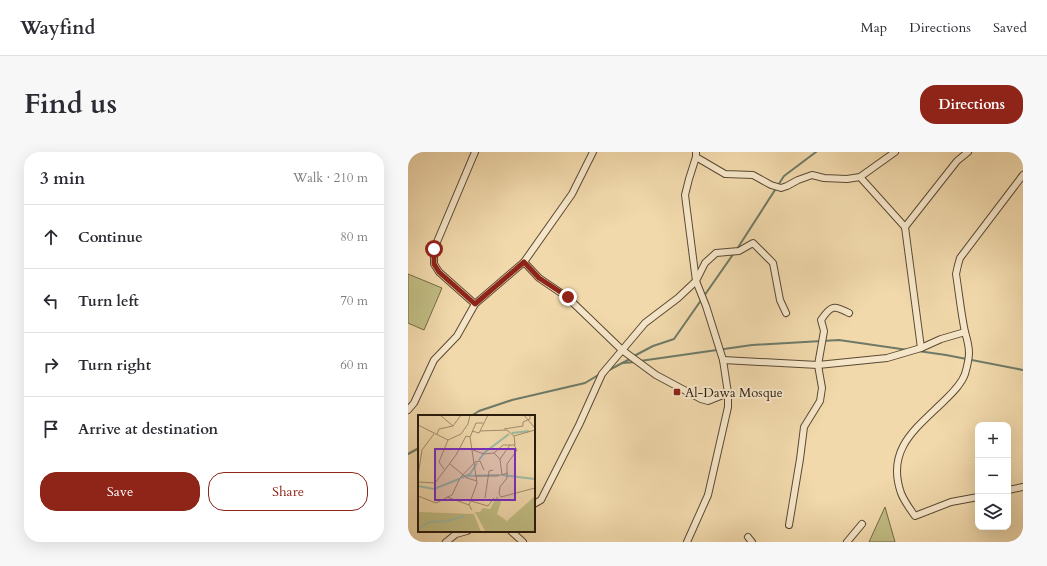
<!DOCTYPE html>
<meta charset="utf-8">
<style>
:root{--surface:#fff;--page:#f7f7f7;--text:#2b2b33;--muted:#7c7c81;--line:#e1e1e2;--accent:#8f2418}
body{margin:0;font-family:Cardo,serif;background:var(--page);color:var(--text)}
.controls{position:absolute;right:12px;bottom:12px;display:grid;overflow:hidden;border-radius:8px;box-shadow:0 4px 16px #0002}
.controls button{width:36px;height:36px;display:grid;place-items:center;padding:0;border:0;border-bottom:1px solid var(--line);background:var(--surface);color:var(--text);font:20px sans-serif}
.stop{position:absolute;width:12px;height:12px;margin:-9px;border:3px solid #8f2418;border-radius:50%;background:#fff}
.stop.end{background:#8f2418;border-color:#fff;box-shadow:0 1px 4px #0008}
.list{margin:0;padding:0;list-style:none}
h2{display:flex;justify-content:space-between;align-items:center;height:52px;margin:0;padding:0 16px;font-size:17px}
h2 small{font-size:13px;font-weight:400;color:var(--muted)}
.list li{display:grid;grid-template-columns:26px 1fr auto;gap:12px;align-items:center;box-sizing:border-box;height:64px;padding:0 16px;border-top:1px solid var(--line)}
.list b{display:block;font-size:15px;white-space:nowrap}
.list em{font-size:13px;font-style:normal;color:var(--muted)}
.actions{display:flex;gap:8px;padding:12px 16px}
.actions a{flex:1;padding:9px 0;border:1px solid var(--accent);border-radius:16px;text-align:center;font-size:14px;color:var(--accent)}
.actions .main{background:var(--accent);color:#fff}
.icon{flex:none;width:22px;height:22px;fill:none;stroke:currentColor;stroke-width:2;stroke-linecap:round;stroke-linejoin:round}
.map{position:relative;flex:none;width:615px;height:390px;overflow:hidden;border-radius:16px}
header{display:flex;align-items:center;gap:24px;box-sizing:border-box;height:56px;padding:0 20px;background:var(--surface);border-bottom:1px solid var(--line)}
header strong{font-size:19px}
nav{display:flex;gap:22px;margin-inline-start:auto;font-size:14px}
.intro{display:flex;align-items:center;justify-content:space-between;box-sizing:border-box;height:96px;padding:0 24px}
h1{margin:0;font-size:28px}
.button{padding:10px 18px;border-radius:16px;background:var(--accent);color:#fff;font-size:14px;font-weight:700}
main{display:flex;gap:24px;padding:0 24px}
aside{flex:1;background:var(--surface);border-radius:16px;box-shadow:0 4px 16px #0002}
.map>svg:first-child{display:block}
.green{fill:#c1bd84;stroke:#746b48}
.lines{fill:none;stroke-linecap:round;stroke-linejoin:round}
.stream{stroke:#6e7a67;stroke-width:2}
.minor-casing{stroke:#5a4933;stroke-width:8}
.minor{stroke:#f6e6c9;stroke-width:6}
.route{stroke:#8f2418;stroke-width:5}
.poi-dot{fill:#8f2418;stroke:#f6e6c9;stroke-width:1.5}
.labels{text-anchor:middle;stroke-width:4;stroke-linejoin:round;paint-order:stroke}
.poi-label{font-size:13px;fill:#28190b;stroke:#f6e6c9;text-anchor:start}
.inset-river{fill:none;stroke:#9cbba4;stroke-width:2}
.inset-road{fill:none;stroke:#a18c6c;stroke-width:1}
.view{fill:#7b2cbf;fill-opacity:0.15;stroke:#7b2cbf;stroke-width:2}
.inset-edge{fill:none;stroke:#28190b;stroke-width:2}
</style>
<header>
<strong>Wayfind</strong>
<nav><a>Map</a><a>Directions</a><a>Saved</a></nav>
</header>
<div class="intro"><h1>Find us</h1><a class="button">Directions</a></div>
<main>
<aside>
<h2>3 min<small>Walk · 210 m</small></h2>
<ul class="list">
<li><svg class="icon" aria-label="ahead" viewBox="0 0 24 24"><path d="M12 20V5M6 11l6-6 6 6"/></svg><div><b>Continue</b></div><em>80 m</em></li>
<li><svg class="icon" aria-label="left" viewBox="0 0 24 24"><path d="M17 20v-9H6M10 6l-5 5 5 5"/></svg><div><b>Turn left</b></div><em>70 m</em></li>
<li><svg class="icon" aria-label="right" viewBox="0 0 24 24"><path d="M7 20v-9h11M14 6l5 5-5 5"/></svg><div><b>Turn right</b></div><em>60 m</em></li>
<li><svg class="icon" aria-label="arrive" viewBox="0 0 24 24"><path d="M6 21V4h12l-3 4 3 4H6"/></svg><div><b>Arrive at destination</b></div></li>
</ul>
<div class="actions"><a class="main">Save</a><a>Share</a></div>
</aside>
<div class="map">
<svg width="615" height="390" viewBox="0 0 615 390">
<rect width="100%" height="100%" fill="#f1d9ac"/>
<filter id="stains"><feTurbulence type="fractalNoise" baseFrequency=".005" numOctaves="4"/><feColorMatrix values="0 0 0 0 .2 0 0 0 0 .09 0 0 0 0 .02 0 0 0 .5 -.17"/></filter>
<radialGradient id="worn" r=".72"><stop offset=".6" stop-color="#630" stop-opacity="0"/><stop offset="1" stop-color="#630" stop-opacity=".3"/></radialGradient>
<!-- green -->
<g class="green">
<path d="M0,122L34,136L16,178L0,171Z"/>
<path d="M477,355L487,390H461Z"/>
</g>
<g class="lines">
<!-- stream -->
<g class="stream">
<path d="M329,97L376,24L408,0"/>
<path d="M510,199L538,203L615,218"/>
<path d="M226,204L245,194L266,187L326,101"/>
<path d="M232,209L344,193L431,188L500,198"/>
<path d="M214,211L228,210"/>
<path d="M201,218L222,207"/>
<path d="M63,264L71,259L104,248L177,231L192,222"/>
<path d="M0,302L11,296"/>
</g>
<!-- minor casing -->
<g class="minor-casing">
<g id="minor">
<path d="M288,5L317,22L345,23L363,33L373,36L379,34L390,28L404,23L416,26L439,27L452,25L487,0"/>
<path d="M452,25L497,75L513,196"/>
<path d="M497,75L549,9L560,0"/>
<path d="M116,110L131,126L159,145L214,198L248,223L293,247L300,249L320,241"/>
<path d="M67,152L31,120L26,112V97L67,0"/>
<path d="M315,208L410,213L479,206L513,196L533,187L557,180"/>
<path d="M0,258L6,251L26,208L49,184L67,152L116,110L164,42L185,0"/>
<path d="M600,338L615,335"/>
<path d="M570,345L543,350L507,364C502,357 496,349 493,341C478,298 507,277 535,250C543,242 553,233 557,222C559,215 561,207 561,201C561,193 559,187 557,180C553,161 551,141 548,122L550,113L552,106L615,23"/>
<path d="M126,352L133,348L171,273L194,222L237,171L270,146L288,129L297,111L308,101L331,99L345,91L365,111L372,148L378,161"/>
<path d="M381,373L392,307L396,275L412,249L414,236L410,213L416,179L413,168C423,153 426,153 441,161"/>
<path d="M103,379L115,390"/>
<path d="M340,385L344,390"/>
<path d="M38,390L48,382L59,379"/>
<path d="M279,390L300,343L320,255V241L315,208L298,154L288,129L277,43L281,27L288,5V0"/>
<path d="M439,390L454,372"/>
</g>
</g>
<!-- minor -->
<use href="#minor" class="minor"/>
</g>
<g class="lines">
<!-- route -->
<path class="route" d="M26,97V112L31,120L67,152L116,110L131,126L160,145"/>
</g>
<!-- markers -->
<rect class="poi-dot" x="265" y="236" width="8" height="8" rx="2"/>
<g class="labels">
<!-- poi labels -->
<g class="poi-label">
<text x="277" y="245">Al-Dawa Mosque</text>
</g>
</g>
<!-- overview -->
<g transform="translate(10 263)">
<rect width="117" height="117" fill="#f1d9ac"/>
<path d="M79,81L83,87L79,99L89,106L117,81V117L67,116L57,97H62L65,93L72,94ZM0,97L56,99L63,117H0Z" fill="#c1bd84"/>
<path class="inset-river" d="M94,18L111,16M61,45L66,38L91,19M84,60L117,64M48,61L81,60M43,63L52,59L59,48M0,71L16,74L41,64M0,114L11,107L30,106L46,101"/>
<path class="inset-road" d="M106,0L116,12M0,10L30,25L43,19L50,9L52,0M35,11L43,0M86,14L105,11V7L112,4V0M54,16L61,18L70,0M19,19L21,14L35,11L22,0M96,21L117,15M96,30L99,35L89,49V63L82,72L81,79L83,82L117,73M55,35L66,39L76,38L85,30H97L96,21L89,15L62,16M76,38L82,44L84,60M82,44L92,30M32,49L49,63L59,66M26,54L21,47L30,25M0,61L4,35L16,19M58,61H79L90,58M0,67L17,68L38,40L48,21L52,22M0,81L18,88L34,80L42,63L57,47L62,46L66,55M29,82L51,90L54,95M67,83L71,56L75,55M53,86L70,91L76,83M51,90L59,68L52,22L58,8H65"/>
<path class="view" d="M17,34H97V85H17Z"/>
<rect width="117" height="117" class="inset-edge"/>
</g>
<rect width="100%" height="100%" filter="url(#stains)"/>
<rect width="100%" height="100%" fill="url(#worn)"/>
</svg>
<div class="controls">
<button>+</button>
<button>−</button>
<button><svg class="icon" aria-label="layers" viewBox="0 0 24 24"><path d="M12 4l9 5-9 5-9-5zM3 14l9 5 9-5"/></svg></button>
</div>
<div class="stop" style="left:26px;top:97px"></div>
<div class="stop end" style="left:160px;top:145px"></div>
</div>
</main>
